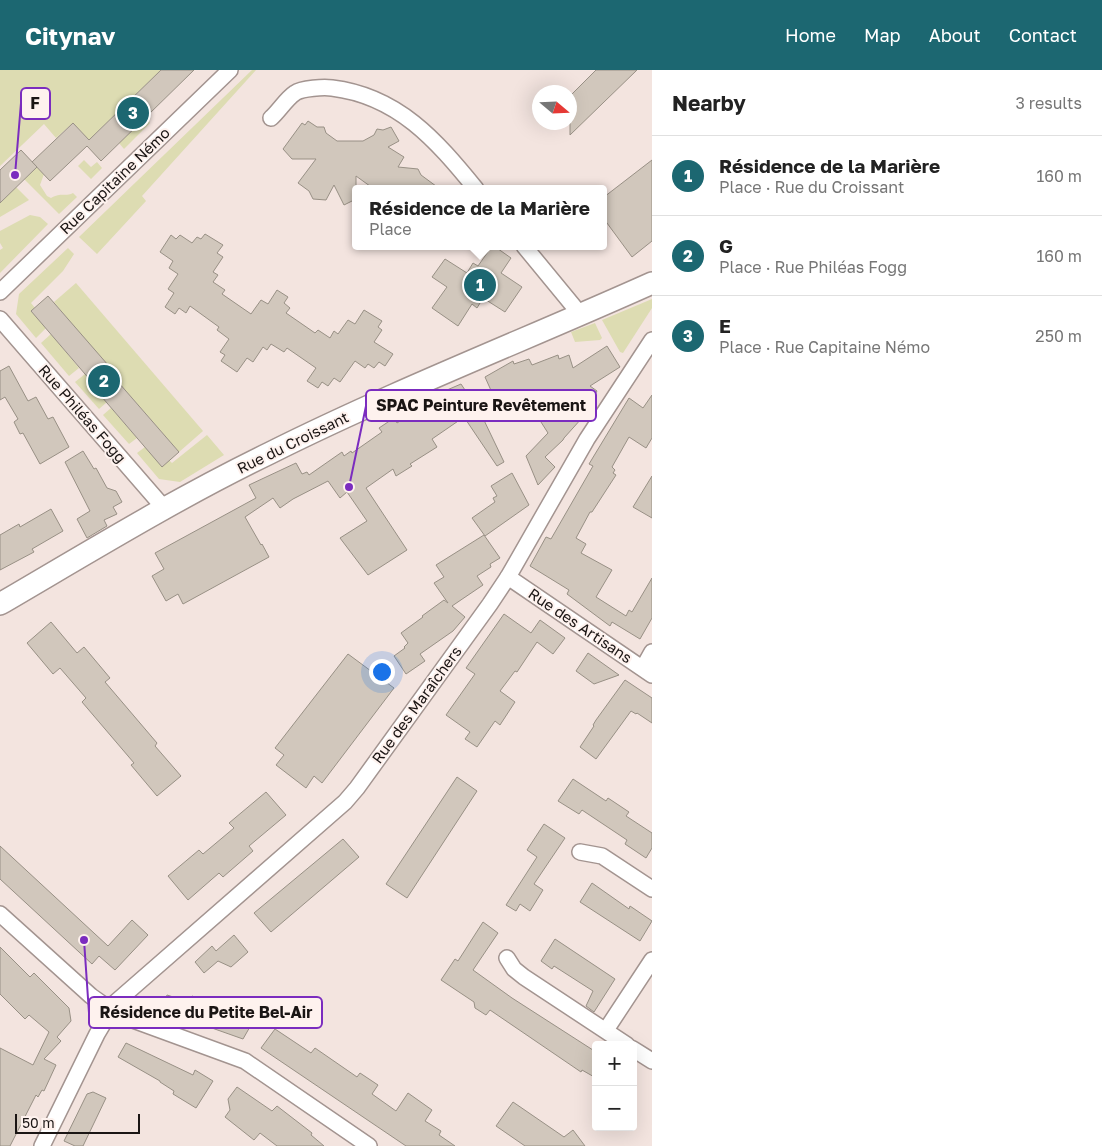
<!DOCTYPE html>
<meta charset="utf-8">
<style>
:root{--surface:#fff;--page:#f2f2f2;--text:#222;--muted:#767676;--line:#e0e0e0;--accent:#1c6771}
body{margin:0;font-family:"Golos Text",sans-serif;background:var(--page);color:var(--text)}
.controls{position:absolute;right:15px;bottom:15px;display:grid;overflow:hidden;border-radius:5px;box-shadow:0 5px 20px #0002}
.controls button{width:45px;height:45px;display:grid;place-items:center;padding:0;border:0;border-bottom:1px solid var(--line);background:var(--surface);color:var(--text);font:25px sans-serif}
.compass{position:absolute;left:532px;top:15px;width:45px;height:45px;border-radius:50%;background:var(--surface);box-shadow:0 5px 20px #0002;rotate:109deg}
.scale{position:absolute;left:15px;bottom:12px;width:125px;box-sizing:border-box;padding-left:5px;border:2px solid #1a1514;border-top:0;font-size:14px;line-height:18px;white-space:nowrap;color:#1a1514;-webkit-text-stroke:4px #fef2ee;paint-order:stroke}
.you{position:absolute;left:381px;top:601px;width:18px;height:18px;margin:-12px;border:4px solid #fff;border-radius:50%;background:#1a73e8;box-shadow:0 0 0 8px #1a73e833}
.badge{display:grid;place-items:center;width:32px;height:32px;border-radius:50%;background:var(--accent);color:#fff;font-size:16px;font-weight:700}
.pin{position:absolute;translate:-50% -50%;border:2px solid #fff;box-shadow:0 1px 5px #0006}
.popup{position:absolute;left:352px;top:115px;width:255px;height:65px;box-sizing:border-box;display:grid;place-content:center;border-radius:5px;background:var(--surface);filter:drop-shadow(0 1px 4px #0005);font-size:16px;white-space:nowrap;color:var(--muted)}
.popup b{font-size:19px;color:var(--text)}
.popup::after{content:'';position:absolute;left:50%;top:100%;margin-left:-10px;border:10px solid transparent;border-top-color:var(--surface)}
.list{margin:0;padding:0;list-style:none}
h2{display:flex;justify-content:space-between;align-items:center;height:65px;margin:0;padding:0 20px;font-size:21px}
h2 small{font-size:16px;font-weight:400;color:var(--muted)}
.list li{display:grid;grid-template-columns:32px 1fr auto;gap:15px;align-items:center;box-sizing:border-box;height:80px;padding:0 20px;border-top:1px solid var(--line)}
.list b{display:block;font-size:19px;white-space:nowrap}
.list p{margin:0;font-size:16px;white-space:nowrap;color:var(--muted)}
.list em{font-size:16px;font-style:normal;color:var(--muted)}
.map{position:relative;flex:none;width:652px;height:1076px;overflow:hidden}
header{display:flex;align-items:center;gap:30px;box-sizing:border-box;height:70px;padding:0 25px;background:var(--accent);color:#fff}
header strong{font-size:24px}
nav{display:flex;gap:28px;margin-inline-start:auto;font-size:18px}
main{display:flex}
aside{flex:1;background:var(--surface)}
.map>svg:first-child{display:block}
.green{fill:#dddcb2}
.building{fill:#d1c7bc;stroke:#989085}
.lines{fill:none;stroke-linecap:round;stroke-linejoin:round}
.street-casing{stroke:#a39490;stroke-width:18}
.secondary-casing{stroke:#a39490;stroke-width:24}
.street{stroke:#fff;stroke-width:15}
.secondary{stroke:#fff;stroke-width:21}
.labels{text-anchor:middle;stroke-width:4;stroke-linejoin:round;paint-order:stroke}
.street-label{font-size:15px;fill:#1a1514;stroke:#fef2ee}
.leader{fill:none;stroke:#7b2cbf;stroke-width:2}
.callout-dot{fill:#7b2cbf;stroke:#fef2ee;stroke-width:2}
.callout{fill:#fef2ee;stroke:#7b2cbf;stroke-width:2}
.callout-label{font-size:16px;text-anchor:middle;font-weight:bold;fill:#1a1514}
</style>
<header>
<strong>Citynav</strong>
<nav><a>Home</a><a>Map</a><a>About</a><a>Contact</a></nav>
</header>
<main>
<div class="map">
<svg width="652" height="1076" viewBox="0 0 652 1076">
<rect width="100%" height="100%" fill="#f3e4df"/>
<!-- green -->
<g class="green">
<path d="M0,0H161L89,70L73,53L56,68L44,54L0,96Z"/>
<path d="M252,0H256L142,126L146,131L97,184L79,167Z"/>
<path d="M146,47L150,53L124,79L119,73Z"/>
<path d="M84,90L91,97L97,92L102,98L91,109L78,96Z"/>
<path d="M37,97L44,104L40,115L47,126L51,128C61,122 66,127 73,123L77,127L59,144L24,109Z"/>
<path d="M16,117L29,130L0,147V133Z"/>
<path d="M30,145L40,147L48,154L0,203V180L3,178L0,173V161Z"/>
<path d="M68,178L74,184L63,201L31,233L35,238L31,241L46,258L36,268L16,244L19,224Z"/>
<path d="M76,213L203,361L179,382L112,305L54,232Z"/>
<path d="M652,229V238L623,283L620,282L602,250Z"/>
<path d="M595,253L602,268L600,270L575,272L571,262Z"/>
<path d="M51,264L79,298L69,306L41,273Z"/>
<path d="M85,304L107,332L99,339L75,312Z"/>
<path d="M111,338L137,368L129,374L103,345Z"/>
<path d="M207,365L224,385L180,412L159,409L137,383L145,377L162,396L169,390L172,393Z"/>
</g>
<!-- building -->
<g class="building">
<path d="M161,0H194L101,91L87,76L50,111L32,92L73,53L89,70Z"/>
<path d="M596,0H637L570,65V26Z"/>
<path d="M308,51L317,57H324L326,63L337,71H363L374,65L377,59L383,60L391,57L399,71L388,77L404,87L398,97L418,99L421,105L440,119H374L356,106V129L344,135L334,115L326,130L313,129L309,121L298,113L316,89H292L283,79L302,53L305,55Z"/>
<path d="M21,80L37,97L0,133V100Z"/>
<path d="M652,90V171L632,187L604,149V127Z"/>
<path d="M205,164L223,175L217,183L223,187L213,202L218,205L213,212L225,220L222,224L251,244L261,230L268,234L277,220L288,227L284,233L290,238L286,243L315,263L318,260L330,268L334,261L338,264L348,250L355,254L364,240L382,251L378,257L382,260L374,272L393,284L385,296L379,292L374,298L368,294L365,298L355,291L340,312L334,308L328,316L322,312L318,318L307,311L316,298L287,278L284,282L271,274L267,280L263,277L253,292L247,288L237,302L221,291L225,285L220,282L229,269L217,260L219,257L190,236L186,243L179,238L175,244L165,237L174,223L168,219L178,204L169,198L173,191L160,182L171,165L176,169L180,165L192,173L197,167L201,169Z"/>
<path d="M492,176H494L511,188L501,203L522,217L505,242L483,228L477,238L472,234L458,256L432,238L447,217L432,207L445,189L467,203L473,193L478,196Z"/>
<path d="M48,226L115,303L112,305L179,382L162,397L95,319L97,318L31,241Z"/>
<path d="M607,276L620,297L590,316L597,321L581,346L582,348L564,368L563,370L545,387L555,397L538,415L526,386L548,363L525,327L506,338L504,333L498,336L485,307L513,291L514,294L529,289L532,295L558,285L559,289L569,285L573,298Z"/>
<path d="M9,296L28,331L36,327L48,349L53,347L69,377L40,394L23,363L20,364L14,352L18,349L5,327L0,330V301Z"/>
<path d="M461,314L481,344L504,392L497,396L464,347L432,369L437,377L410,394L412,396L396,406L393,399L366,418L407,480L368,505L340,468L367,451L347,422L340,428L328,411L293,429L280,438L273,428L245,447L261,475L262,474L269,487L183,534L178,524L166,531L152,506L164,499L155,483L256,428L249,415L296,393L302,404L307,402L309,405L342,382L344,386L351,381L352,383L382,362L379,358L394,348L397,353L429,332L430,333L447,320Z"/>
<path d="M652,325V368L646,378L629,367L612,397L615,400L613,403L616,405L592,442H590L576,468L586,474L581,483L612,500L596,527L626,546L629,540L632,542L652,508V548L640,569L612,552L610,556L567,524L569,520L530,496L546,467L551,469L593,396L589,394L629,328L643,338Z"/>
<path d="M83,381L94,399L96,398L107,418L116,421L122,432L113,437L117,444L104,450L107,456L87,468L77,449L90,441L65,392Z"/>
<path d="M512,403L529,435L485,466L472,448L495,432L493,428L497,426L491,416Z"/>
<path d="M652,406V448L633,437Z"/>
<path d="M51,439L63,461L32,479L34,482L0,500V465L19,454L20,457Z"/>
<path d="M484,465L500,488L490,494L491,497L477,506L483,515L452,536L465,547L453,561L420,584L425,591L406,604L394,586L405,578L404,577L408,573L401,563L423,547L422,546L444,530L448,533L434,513L444,507L436,495Z"/>
<path d="M504,544L531,563L540,550L565,568L553,584L537,572L517,602L515,601L500,621L515,632L500,655L495,651L477,677L465,669L470,662L446,645L475,604L466,598Z"/>
<path d="M51,552L77,583L84,577L110,608L105,612L157,673L155,676L181,706L157,726L131,695L134,693L82,632L86,628L60,598L53,604L27,573Z"/>
<path d="M588,583L619,605L594,614L576,601Z"/>
<path d="M348,584L394,618L322,713L314,706L306,718L276,695L284,685L275,678Z"/>
<path d="M625,610L652,628V653L637,643L636,644L631,641L596,689L580,677L594,656L593,655L596,650Z"/>
<path d="M457,707L477,721L407,828L386,814Z"/>
<path d="M573,709L606,731L608,728L629,742L626,746L652,763V778L646,788L625,774L627,770L582,740L579,744L558,731Z"/>
<path d="M266,722L286,745L249,776L253,781L223,807L219,803L188,830L168,806L199,780L203,784L234,758L229,753Z"/>
<path d="M544,754L565,768L534,814L543,820L530,841L520,834L516,841L506,835L537,787L527,780Z"/>
<path d="M343,769L359,787L271,862L254,843Z"/>
<path d="M0,776L108,876L132,850L148,865L115,900L99,886L92,894L0,809Z"/>
<path d="M592,813L629,839L630,836L652,851L640,871L580,832Z"/>
<path d="M483,852L498,863L473,900L512,928L596,982V1008L582,1000L581,1002L490,940L486,945L475,938L474,932L441,910L455,889L458,891Z"/>
<path d="M234,865L248,882L231,897L218,891L204,903L195,892L212,876L216,881Z"/>
<path d="M555,869L615,909L594,942L586,936L593,921L554,896L552,899L541,891Z"/>
<path d="M0,877L30,907L34,903L69,938L71,951L57,967L61,971L44,989L56,995L44,1021L42,1020L38,1027L36,1025L10,1076H0V978L33,995L49,962L29,945L25,949L0,924Z"/>
<path d="M167,925L189,932L192,926L255,948L243,969L161,940Z"/>
<path d="M275,959L311,983L315,978L357,1007L360,1003L378,1015L372,1024L396,1041L408,1023L432,1040L425,1051L441,1061L439,1065L455,1076H406L261,978Z"/>
<path d="M126,973L193,1005L195,1000L213,1011L196,1038L173,1024L174,1021L160,1012V1011L118,987Z"/>
<path d="M237,1017L272,1041L277,1036L312,1063L311,1065L324,1076H277L260,1063L254,1070L225,1047L230,1040L228,1029Z"/>
<path d="M93,1022L106,1028L83,1076H75L64,1071L87,1024Z"/>
<path d="M513,1032L564,1067L573,1060L585,1076H525L496,1056Z"/>
</g>
<g class="lines">
<!-- street casing -->
<g class="street-casing">
<g id="street">
<path d="M271,48C279,41 286,29 295,23C302,18 324,17 332,18C398,26 436,70 476,119"/>
<path d="M524,176L580,244"/>
<path d="M0,222L230,0"/>
<path d="M0,249L164,438"/>
<path d="M508,507L652,605"/>
<path d="M643,598L652,582"/>
<path d="M580,782L602,786L652,819"/>
<path d="M0,844L91,926L111,940L133,950L245,991L369,1076"/>
<path d="M507,888L514,899L524,907L627,975"/>
<path d="M606,960L652,890"/>
<path d="M633,979L652,991"/>
<path d="M42,1076L97,964L116,932L345,732L357,718L490,534L508,507L587,369L652,270"/>
</g>
</g>
<!-- secondary casing -->
<g class="secondary-casing">
<path id="secondary" d="M0,534C89,482 177,428 270,383C394,321 525,270 652,213"/>
</g>
<!-- street -->
<use href="#street" class="street"/>
<!-- secondary -->
<use href="#secondary" class="secondary"/>
</g>
<g class="labels">
<!-- street labels -->
<g class="street-label">
<text transform="translate(115 111) rotate(-44)" y="5">Rue Capitaine Némo</text>
<text transform="translate(82 344) rotate(49)" y="5">Rue Philéas Fogg</text>
<text transform="translate(293 373) rotate(-26)" y="5">Rue du Croissant</text>
<text transform="translate(580 556) rotate(34)" y="5">Rue des Artisans</text>
<text transform="translate(417 635) rotate(-54)" y="5">Rue des Maraîchers</text>
</g>
</g>
<!-- callouts -->
<path class="leader" d="M15 105L21 33M349 417L366 336M84 870L89 943"/>
<g class="callout-dot">
<circle cx="15" cy="105" r="5"/>
<circle cx="349" cy="417" r="5"/>
<circle cx="84" cy="870" r="5"/>
</g>
<g class="callout">
<rect x="21" y="18" width="29" height="31" rx="5"/>
<rect x="366" y="320" width="230" height="31" rx="5"/>
<rect x="89" y="927" width="233" height="31" rx="5"/>
</g>
<g class="callout-label">
<text x="35" y="39">F</text>
<text x="481" y="341">SPAC Peinture Revêtement</text>
<text x="206" y="948">Résidence du Petite Bel-Air</text>
</g>
</svg>
<div class="controls">
<button>+</button>
<button>−</button>
</div>
<svg class="compass" viewBox="-18 -18 36 36"><path d="M0-13l5 13h-10z" fill="#e53935"/><path d="M0 13l5-13h-10z" fill="#767676"/></svg>
<div class="scale">50 m</div>
<div class="you"></div>
<div class="pin badge" style="left:480px;top:215px">1</div>
<div class="popup"><b>Résidence de la Marière</b>Place</div>
<div class="pin badge" style="left:104px;top:311px">2</div>
<div class="pin badge" style="left:133px;top:43px">3</div>
</div>
<aside>
<h2>Nearby<small>3 results</small></h2>
<ul class="list">
<li><span class="badge">1</span><div><b>Résidence de la Marière</b><p>Place · Rue du Croissant</p></div><em>160 m</em></li>
<li><span class="badge">2</span><div><b>G</b><p>Place · Rue Philéas Fogg</p></div><em>160 m</em></li>
<li><span class="badge">3</span><div><b>E</b><p>Place · Rue Capitaine Némo</p></div><em>250 m</em></li>
</ul>
</aside>
</main>
